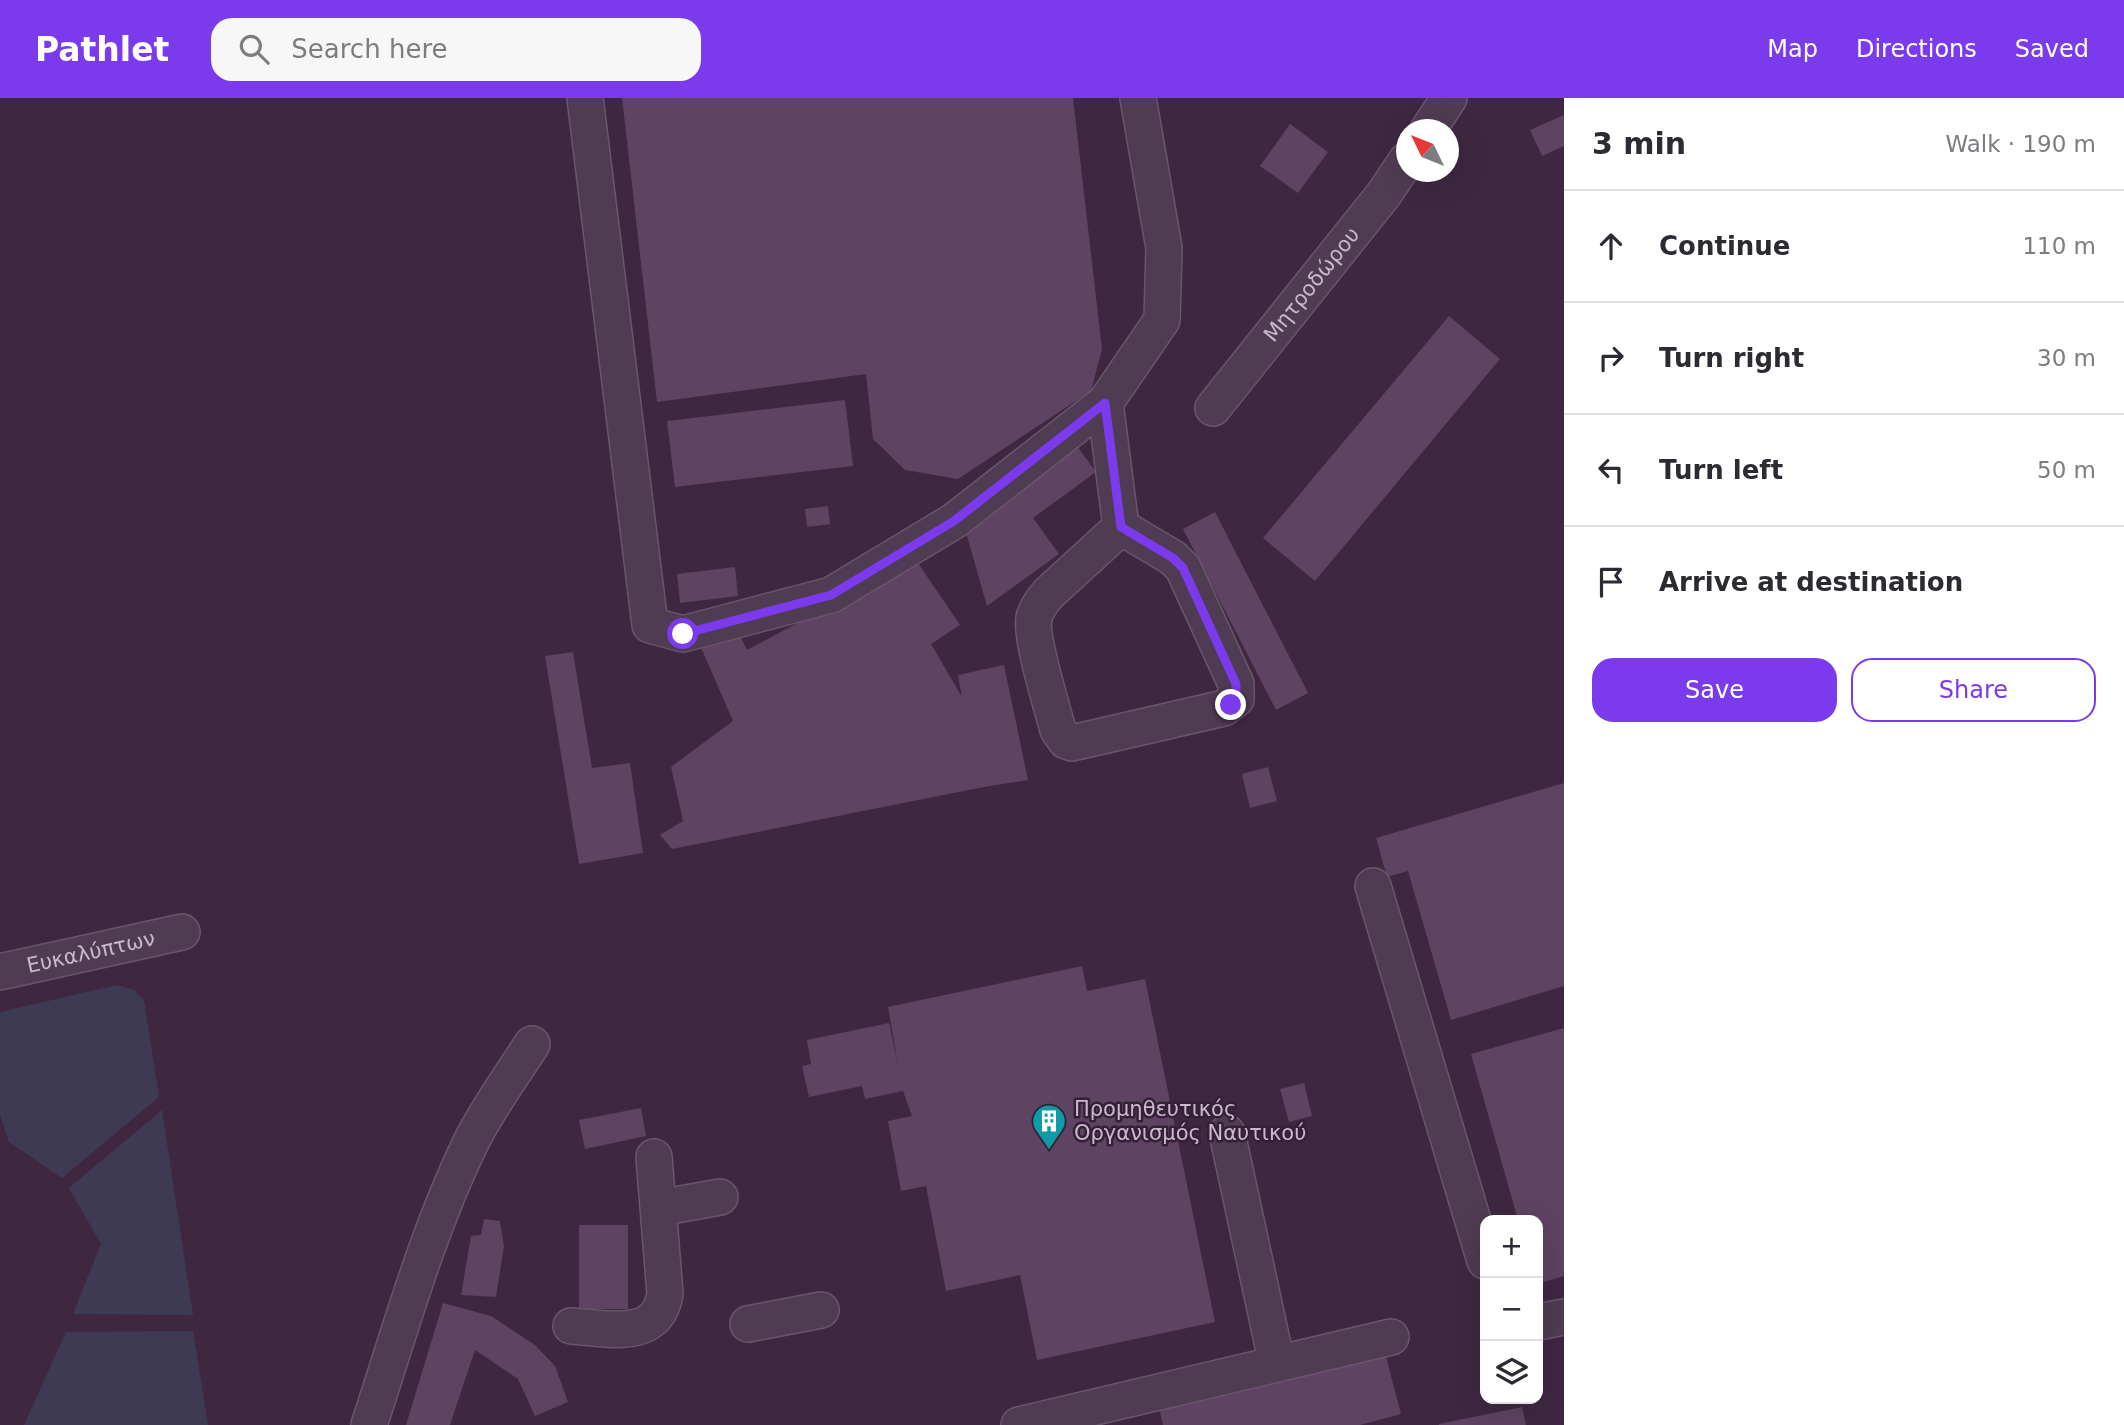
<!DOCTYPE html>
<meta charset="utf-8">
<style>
:root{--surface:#fff;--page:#f7f7f7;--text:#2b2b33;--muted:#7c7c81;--line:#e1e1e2;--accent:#7c3aed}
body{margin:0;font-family:"DejaVu Sans",sans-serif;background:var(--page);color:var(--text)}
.controls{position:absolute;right:21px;bottom:21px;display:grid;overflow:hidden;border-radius:14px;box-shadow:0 7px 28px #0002}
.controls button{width:63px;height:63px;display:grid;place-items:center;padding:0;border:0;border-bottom:2px solid var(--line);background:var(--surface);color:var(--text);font:35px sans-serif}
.compass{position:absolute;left:1396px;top:21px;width:63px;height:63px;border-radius:50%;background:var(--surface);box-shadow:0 7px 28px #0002;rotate:313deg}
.stop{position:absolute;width:21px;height:21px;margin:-16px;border:5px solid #7c3aed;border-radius:50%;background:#fff}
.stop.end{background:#7c3aed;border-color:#fff;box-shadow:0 2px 7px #0008}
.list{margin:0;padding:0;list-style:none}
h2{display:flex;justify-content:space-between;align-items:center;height:91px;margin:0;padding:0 28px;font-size:30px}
h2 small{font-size:23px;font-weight:400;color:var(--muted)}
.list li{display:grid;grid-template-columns:46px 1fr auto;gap:21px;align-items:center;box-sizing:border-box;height:112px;padding:0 28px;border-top:2px solid var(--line)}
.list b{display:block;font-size:26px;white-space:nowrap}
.list em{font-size:23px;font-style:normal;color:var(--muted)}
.actions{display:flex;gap:14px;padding:21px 28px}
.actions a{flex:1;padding:16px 0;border:2px solid var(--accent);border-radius:21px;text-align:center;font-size:24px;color:var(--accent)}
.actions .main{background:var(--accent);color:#fff}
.icon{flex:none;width:38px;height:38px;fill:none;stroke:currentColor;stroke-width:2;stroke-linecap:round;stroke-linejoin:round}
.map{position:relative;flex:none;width:1564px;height:1327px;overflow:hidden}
header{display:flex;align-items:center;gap:42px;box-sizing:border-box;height:98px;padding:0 35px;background:var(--accent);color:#fff}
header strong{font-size:33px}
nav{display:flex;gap:38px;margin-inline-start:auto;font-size:24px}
.search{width:490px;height:63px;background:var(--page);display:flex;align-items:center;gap:18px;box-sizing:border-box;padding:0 24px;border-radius:21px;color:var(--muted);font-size:26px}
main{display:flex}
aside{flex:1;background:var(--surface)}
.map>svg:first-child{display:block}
.green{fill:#3f3a53}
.building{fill:#5e4362}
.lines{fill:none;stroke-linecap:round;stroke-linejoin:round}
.minor-casing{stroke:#6a566c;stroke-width:38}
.minor{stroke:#4f3b52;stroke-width:35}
.route{stroke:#7c3aed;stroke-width:9}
.labels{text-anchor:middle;stroke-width:5;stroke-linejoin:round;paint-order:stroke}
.street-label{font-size:21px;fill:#cab8cc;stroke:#342037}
.poi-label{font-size:21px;fill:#cab8cc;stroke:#342037;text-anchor:start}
</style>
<header>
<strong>Pathlet</strong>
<div class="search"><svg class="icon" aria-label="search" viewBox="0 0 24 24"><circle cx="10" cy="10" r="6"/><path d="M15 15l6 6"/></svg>Search here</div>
<nav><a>Map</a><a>Directions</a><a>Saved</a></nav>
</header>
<main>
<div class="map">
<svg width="1564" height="1327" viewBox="0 0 1564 1327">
<rect width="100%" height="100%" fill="#3f2742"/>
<!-- green -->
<g class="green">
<path d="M117,887L134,892L144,902L159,999L62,1080L9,1044L0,1016V914Z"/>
<path d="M162,1012L193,1217L73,1216L101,1146L69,1090Z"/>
<path d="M193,1233L208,1327H24L66,1234Z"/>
</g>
<!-- building -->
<g class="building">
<path d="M622,0H1073L1102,251L1091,293L958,381L905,372L873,341L866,276L657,304Z"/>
<path d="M1564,17V48L1542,58L1530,32Z"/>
<path d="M1290,26L1328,54L1298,95L1260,68Z"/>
<path d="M1449,218L1500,261L1315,483L1263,440Z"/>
<path d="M845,302L853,368L675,389L667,323Z"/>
<path d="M1074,344L1096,374L1033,420L1059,456L987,508L963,424Z"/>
<path d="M828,408L830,426L807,429L805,411Z"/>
<path d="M1215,414L1308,595L1276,612L1183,431Z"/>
<path d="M916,462L960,527L931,546L962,599L958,577L1004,567L1028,682L984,689L672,751L660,737L683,723L671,669L733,623L699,545L736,529L747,552Z"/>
<path d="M735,469L738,498L680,505L677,476Z"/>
<path d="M573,554L592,670L630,665L643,755L579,766L545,558Z"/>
<path d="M1268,669L1277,703L1250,710L1242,676Z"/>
<path d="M1564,685V888L1451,922L1408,773L1387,779L1376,740Z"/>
<path d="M1082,868L1087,893L1145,881L1215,1224L1037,1262L1020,1177L946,1193L926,1088L901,1093L888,1023L912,1018L903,993L865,1001L862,988L809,999L802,968L811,966L807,942L889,925L898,967L888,909Z"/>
<path d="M1564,930V1178L1538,1186V1122H1518L1471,956Z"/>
<path d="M1304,985L1312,1018L1289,1024L1280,991Z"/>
<path d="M641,1010L646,1038L585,1051L579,1022Z"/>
<path d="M484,1121L500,1123L504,1148L496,1199L461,1197L471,1138L481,1137Z"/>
<rect x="579" y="1127" width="49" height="84"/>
<path d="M443,1205L491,1218L535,1247L555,1268L568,1304L535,1318L518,1281L475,1252L450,1327H406Z"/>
<path d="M1384,1251L1401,1316L1360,1327H1163L1159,1310Z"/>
<path d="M1522,1309L1526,1327H1439V1326Z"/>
</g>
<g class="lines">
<!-- minor casing -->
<g class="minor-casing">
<g id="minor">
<path d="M585,0L650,527L683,536L831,497L954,423L1105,305L1162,222L1164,150L1138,0"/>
<path d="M1428,32L1449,0"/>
<path d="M1105,305L1121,429L1048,496C1042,503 1036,511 1034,520C1030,539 1052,609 1058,632L1066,643L1072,645L1224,610L1236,601V586L1183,470L1173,460L1121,429"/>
<path id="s1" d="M1213,310L1384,96L1406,63"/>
<path d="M1373,788L1485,1163"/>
<path id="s2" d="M0,874L182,834"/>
<path d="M1227,1035L1277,1266"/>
<path d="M659,1110L720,1099"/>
<path d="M1538,1224L1564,1219"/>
<path d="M748,1226L821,1212"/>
<path d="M571,1228C607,1230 657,1244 665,1196L654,1059"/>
<path d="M369,1327C400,1233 427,1135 470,1046C487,1011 511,979 532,946"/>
<path d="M1019,1327L1391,1239"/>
</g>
</g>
<!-- minor -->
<use href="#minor" class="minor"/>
</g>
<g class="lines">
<!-- route -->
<path class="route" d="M683,536L831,497L954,423L1105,305L1121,429L1173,460L1183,470L1236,586V601L1231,607"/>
</g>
<!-- icons -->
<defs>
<g id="building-pin" transform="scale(1.75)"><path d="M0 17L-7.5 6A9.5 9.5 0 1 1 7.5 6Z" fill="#0f9aa8" stroke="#342037"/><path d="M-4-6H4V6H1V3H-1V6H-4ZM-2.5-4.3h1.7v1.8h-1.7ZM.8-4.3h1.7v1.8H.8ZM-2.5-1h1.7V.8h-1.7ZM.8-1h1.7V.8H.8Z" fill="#fff"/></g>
</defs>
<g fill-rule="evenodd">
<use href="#building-pin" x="1049" y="1023"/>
</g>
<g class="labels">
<!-- street labels -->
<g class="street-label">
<text dy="7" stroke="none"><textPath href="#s1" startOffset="158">Μητροδώρου</textPath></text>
<text dy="7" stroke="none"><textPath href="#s2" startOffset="93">Ευκαλύπτων</textPath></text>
</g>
<!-- poi labels -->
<g class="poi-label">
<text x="1074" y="1018">Προμηθευτικός<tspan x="1074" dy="24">Οργανισμός Ναυτικού</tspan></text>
</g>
</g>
</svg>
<div class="controls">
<button>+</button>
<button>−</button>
<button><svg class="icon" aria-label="layers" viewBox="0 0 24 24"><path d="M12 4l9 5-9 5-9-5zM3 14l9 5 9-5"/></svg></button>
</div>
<svg class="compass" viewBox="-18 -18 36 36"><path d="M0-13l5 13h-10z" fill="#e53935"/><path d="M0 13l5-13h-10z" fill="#7c7c81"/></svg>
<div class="stop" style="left:683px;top:536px"></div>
<div class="stop end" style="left:1231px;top:607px"></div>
</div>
<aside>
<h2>3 min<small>Walk · 190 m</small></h2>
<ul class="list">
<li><svg class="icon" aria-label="ahead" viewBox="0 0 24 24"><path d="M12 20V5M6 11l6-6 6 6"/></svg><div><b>Continue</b></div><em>110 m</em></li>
<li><svg class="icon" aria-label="right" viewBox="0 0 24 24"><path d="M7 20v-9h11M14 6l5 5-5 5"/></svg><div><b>Turn right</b></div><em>30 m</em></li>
<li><svg class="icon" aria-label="left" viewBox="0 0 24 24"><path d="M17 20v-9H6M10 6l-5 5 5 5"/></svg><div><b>Turn left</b></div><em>50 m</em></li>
<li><svg class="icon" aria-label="arrive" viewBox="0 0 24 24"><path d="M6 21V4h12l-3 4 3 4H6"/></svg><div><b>Arrive at destination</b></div></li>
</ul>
<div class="actions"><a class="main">Save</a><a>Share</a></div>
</aside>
</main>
